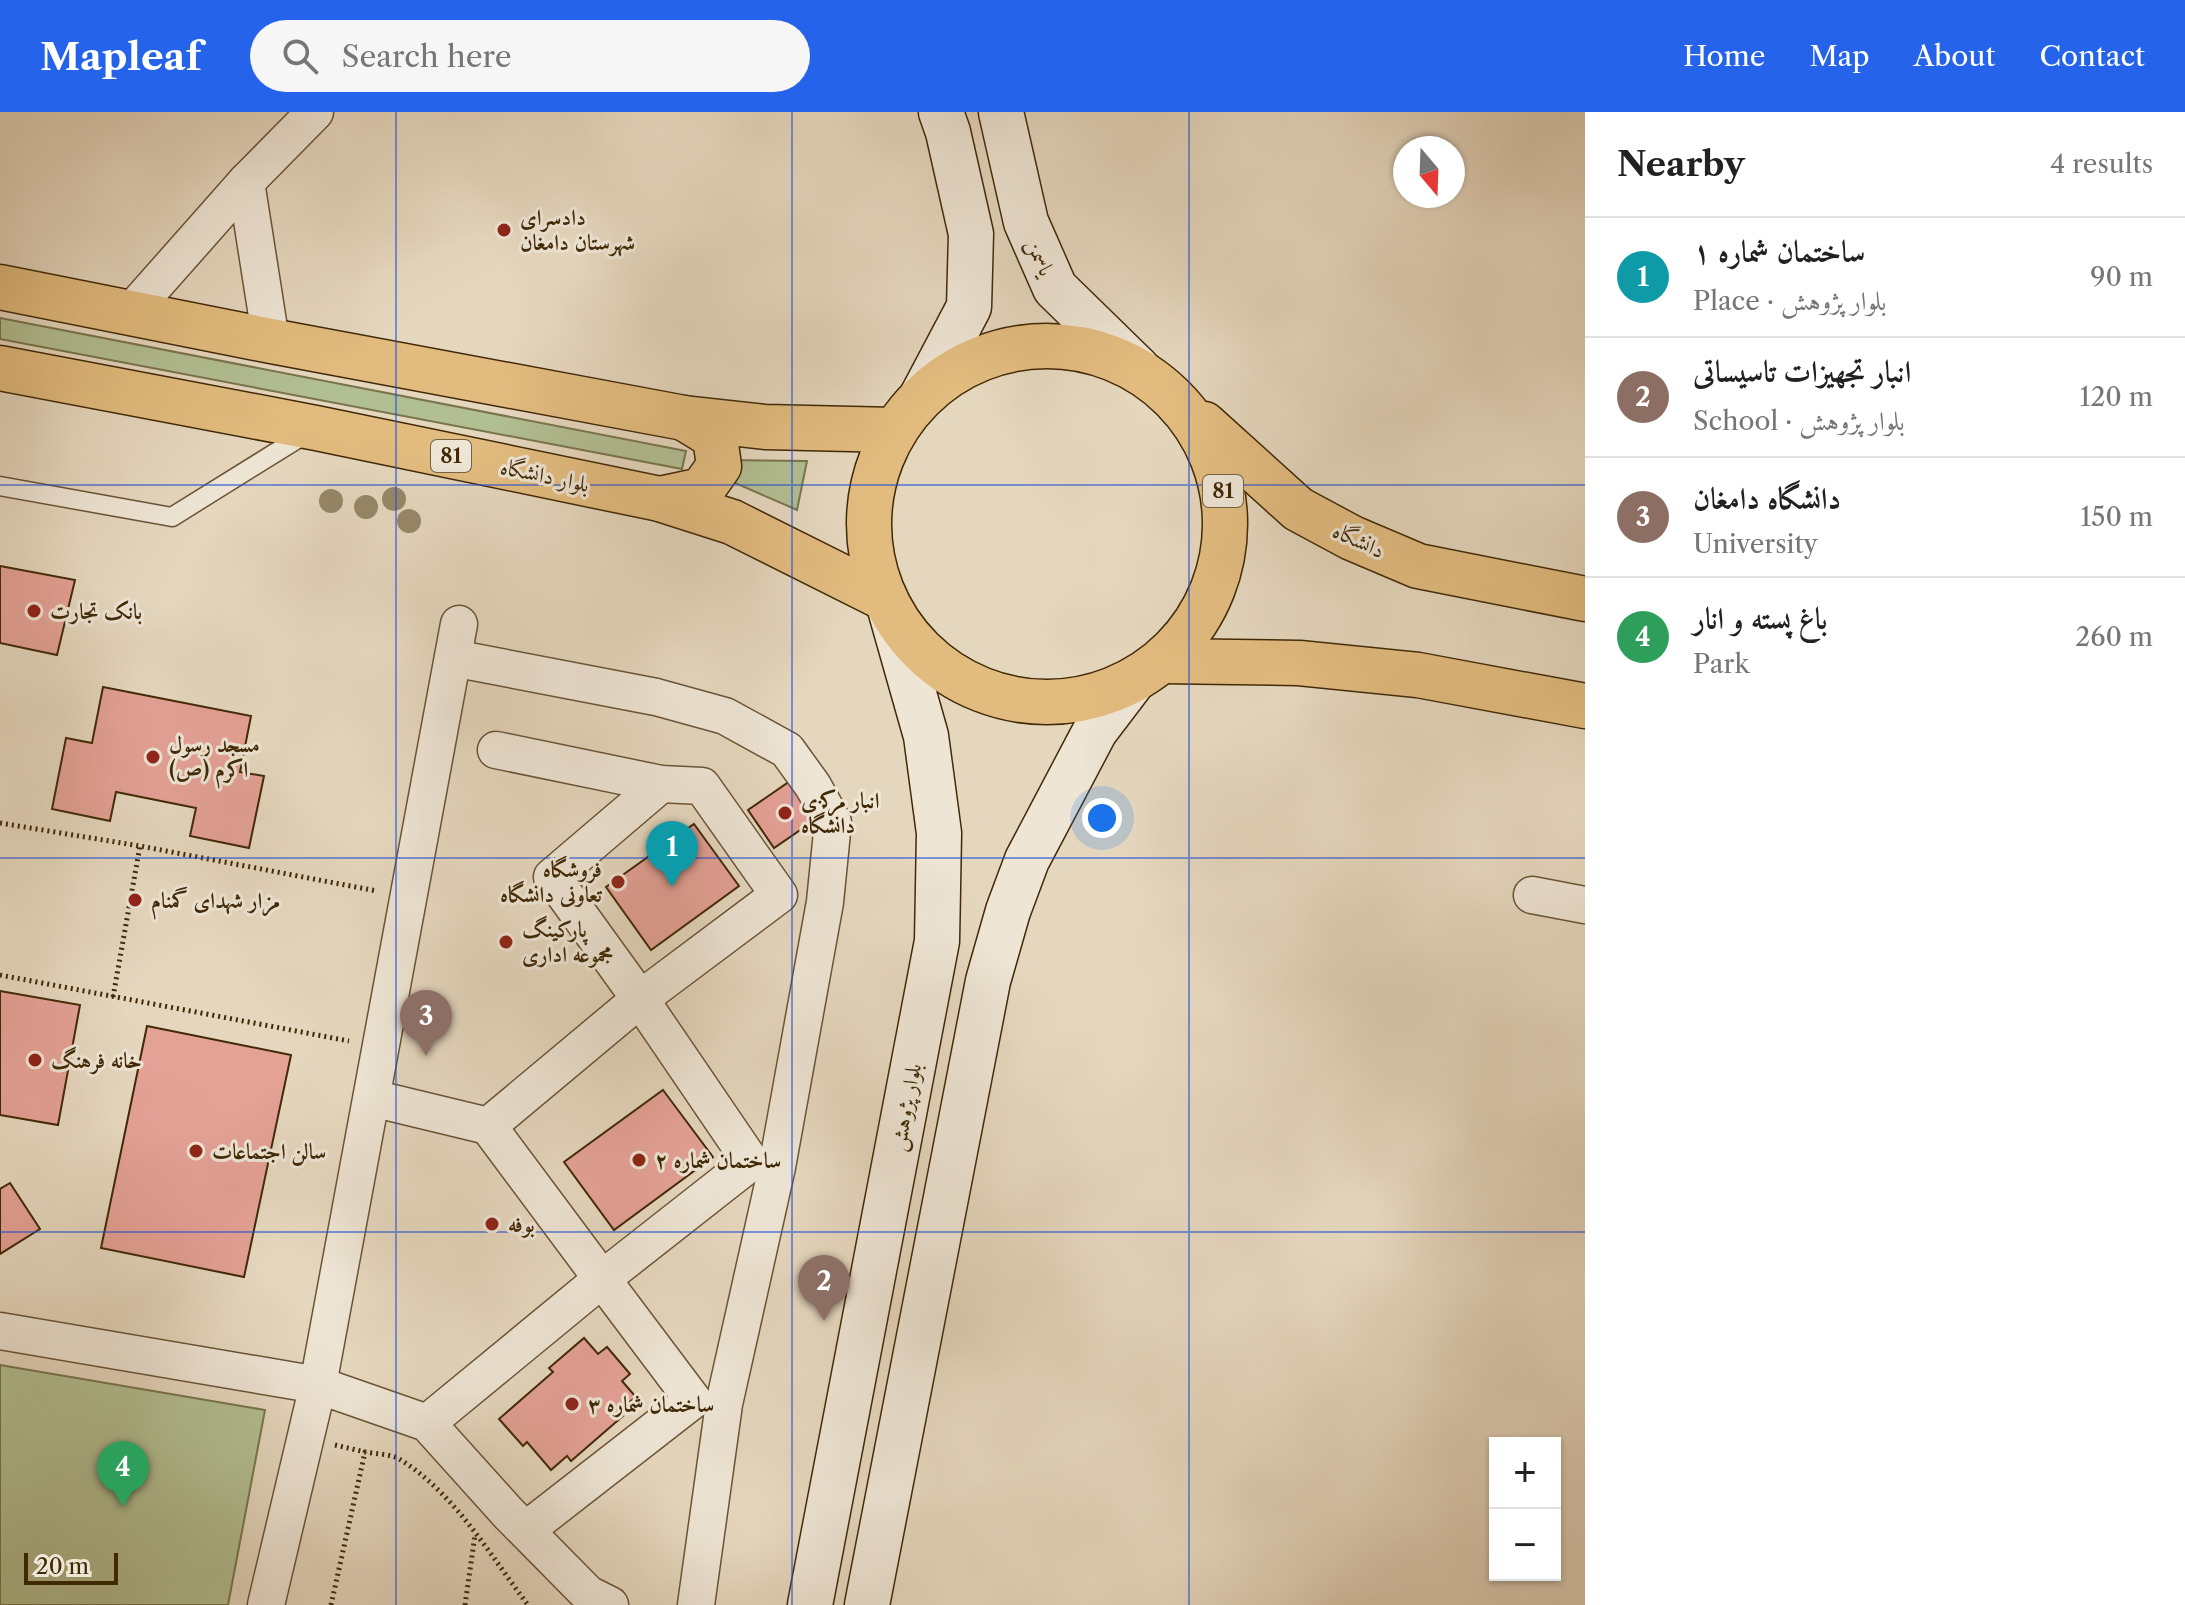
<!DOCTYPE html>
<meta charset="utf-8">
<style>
:root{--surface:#fff;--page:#f6f6f6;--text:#222;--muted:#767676;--line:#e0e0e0;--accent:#2563eb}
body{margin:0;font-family:"Libre Caslon Text",Amiri,serif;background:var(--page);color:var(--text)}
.controls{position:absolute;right:24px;bottom:24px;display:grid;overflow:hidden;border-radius:0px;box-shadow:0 2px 6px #0004}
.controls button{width:72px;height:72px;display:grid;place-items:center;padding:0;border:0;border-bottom:2px solid var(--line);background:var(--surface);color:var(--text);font:40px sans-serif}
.compass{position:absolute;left:1393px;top:24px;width:72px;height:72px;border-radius:50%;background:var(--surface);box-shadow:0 2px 6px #0004;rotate:161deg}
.scale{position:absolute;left:24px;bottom:20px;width:94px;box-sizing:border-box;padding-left:8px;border:4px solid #412906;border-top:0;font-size:22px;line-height:28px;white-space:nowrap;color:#412906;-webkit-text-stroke:6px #eee5d5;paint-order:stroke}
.you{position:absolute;left:1102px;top:706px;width:28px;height:28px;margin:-20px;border:6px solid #fff;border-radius:50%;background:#1a73e8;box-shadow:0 0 0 12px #1a73e833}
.badge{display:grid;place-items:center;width:52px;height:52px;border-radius:50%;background:var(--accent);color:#fff;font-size:26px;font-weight:700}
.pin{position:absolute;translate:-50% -66px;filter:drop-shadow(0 2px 4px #0008)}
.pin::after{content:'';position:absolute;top:42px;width:28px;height:24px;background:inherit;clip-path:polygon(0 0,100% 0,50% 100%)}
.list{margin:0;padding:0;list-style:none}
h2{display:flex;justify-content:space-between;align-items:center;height:104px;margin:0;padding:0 32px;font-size:34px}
h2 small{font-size:26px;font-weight:400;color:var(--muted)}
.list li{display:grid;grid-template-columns:52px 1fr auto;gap:24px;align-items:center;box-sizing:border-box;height:120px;padding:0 32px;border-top:2px solid var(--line)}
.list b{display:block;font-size:30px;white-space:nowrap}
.list p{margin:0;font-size:26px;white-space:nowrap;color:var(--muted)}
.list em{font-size:26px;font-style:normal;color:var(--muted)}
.icon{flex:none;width:44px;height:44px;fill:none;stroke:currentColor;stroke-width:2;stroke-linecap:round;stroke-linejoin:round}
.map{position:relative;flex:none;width:1585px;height:1493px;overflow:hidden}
header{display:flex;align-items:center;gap:48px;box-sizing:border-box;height:112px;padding:0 40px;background:var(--accent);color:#fff}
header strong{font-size:38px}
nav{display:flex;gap:44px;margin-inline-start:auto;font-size:28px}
.search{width:560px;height:72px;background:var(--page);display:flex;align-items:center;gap:20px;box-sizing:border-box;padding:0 28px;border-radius:44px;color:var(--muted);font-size:30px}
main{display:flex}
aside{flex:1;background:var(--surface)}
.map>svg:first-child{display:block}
.green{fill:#b2bf93;stroke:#7a744c;stroke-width:2}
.building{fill:#e4a196;stroke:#412906;stroke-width:2}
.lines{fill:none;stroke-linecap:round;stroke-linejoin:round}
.lane-casing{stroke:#6a5434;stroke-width:21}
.street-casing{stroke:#6a5434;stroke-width:39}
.secondary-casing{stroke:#412906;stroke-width:47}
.primary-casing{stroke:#412906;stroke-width:47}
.highway-casing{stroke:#412906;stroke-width:47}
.path{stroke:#412906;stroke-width:5;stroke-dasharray:2 4;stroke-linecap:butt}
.lane{stroke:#eee5d5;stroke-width:18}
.street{stroke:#eee5d5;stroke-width:36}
.secondary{stroke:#eee5d5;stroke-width:44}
.primary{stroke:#e2bc7f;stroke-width:44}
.highway{stroke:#e2bc7f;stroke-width:44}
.tree{fill:#978868}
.grid{fill:none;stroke:#1d4ed8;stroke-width:2;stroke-opacity:0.55}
.poi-dot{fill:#8f2418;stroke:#eee5d5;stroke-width:3}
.labels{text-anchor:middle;stroke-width:6;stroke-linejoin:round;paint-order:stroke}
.shield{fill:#eee5d5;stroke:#756144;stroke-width:2}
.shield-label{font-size:20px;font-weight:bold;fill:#412906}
.poi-label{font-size:22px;font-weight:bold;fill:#412906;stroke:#eee5d5;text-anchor:start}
.street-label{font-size:22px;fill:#412906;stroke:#eee5d5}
</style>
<header>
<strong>Mapleaf</strong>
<div class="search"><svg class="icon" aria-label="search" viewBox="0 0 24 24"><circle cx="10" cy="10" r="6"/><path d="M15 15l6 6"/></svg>Search here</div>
<nav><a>Home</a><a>Map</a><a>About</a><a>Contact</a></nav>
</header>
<main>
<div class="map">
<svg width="1585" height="1493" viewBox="0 0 1585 1493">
<rect width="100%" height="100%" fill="#e5d7be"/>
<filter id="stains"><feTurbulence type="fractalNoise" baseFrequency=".0025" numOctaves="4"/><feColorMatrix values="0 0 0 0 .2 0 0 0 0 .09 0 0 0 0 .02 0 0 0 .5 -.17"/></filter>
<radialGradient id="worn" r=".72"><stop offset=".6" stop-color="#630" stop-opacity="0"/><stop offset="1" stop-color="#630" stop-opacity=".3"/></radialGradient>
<!-- green -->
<g class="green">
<path d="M0,206L686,339L682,357L0,227Z"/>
<path d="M730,348L807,349L797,398L726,367Z"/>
<path d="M0,1253L265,1298L228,1493H0Z"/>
</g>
<!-- building -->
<g class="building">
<path d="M0,454L75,468L57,543L0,531Z"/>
<path d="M103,575L251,604L240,660L264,664L249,736L190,724L196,696L116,680L110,709L52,697L66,626L92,631Z"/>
<path d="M796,665L822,703L774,736L748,698Z"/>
<path d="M694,712L739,774L651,838L606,775Z"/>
<path d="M0,879L80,893L58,1013L0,1003Z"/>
<path d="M147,914L291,943L244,1165L101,1136Z"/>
<path d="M663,978L713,1045L614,1118L564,1050Z"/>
<path d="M10,1071L40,1117L0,1142V1077Z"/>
<path d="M584,1226L598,1242L607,1235L630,1262L622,1269L636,1285L618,1299L623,1304L571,1349L567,1344L551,1358L527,1330L523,1334L499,1307L553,1260L549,1256Z"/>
</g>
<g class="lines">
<!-- lane casing -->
<g class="lane-casing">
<path id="lane" d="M0,374L172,405L307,321"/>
</g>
<!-- street casing -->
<g class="street-casing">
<g id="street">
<path d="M246,70L271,229"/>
<path d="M130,201L246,70L315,0"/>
<path d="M453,546L656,585L725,604L787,638L813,674L833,710L825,790L777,1055L724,1292L696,1493"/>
<path d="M496,638L661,672L702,674L779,783L640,887L751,1050L602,1167L693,1288L526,1418"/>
<path d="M1532,783L1585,793"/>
<path d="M372,986L488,1014L640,887L552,765L661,672"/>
<path d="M0,1219L318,1273L427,1311L509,1402L588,1482L610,1493"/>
<path d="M427,1311L602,1167L488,1014"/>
<path d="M266,1493L318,1273L459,512"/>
</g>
</g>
<!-- secondary casing -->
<g class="secondary-casing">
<g id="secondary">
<path d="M1001,0L1026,110L1055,176L1138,257"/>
<path d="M922,284L969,195L971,122L948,20L941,0"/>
<path d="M810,1493L937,829L939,721L926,624L890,497"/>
<path d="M867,1493L988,869L1008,799L1027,748L1095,619L1133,569"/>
</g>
</g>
<!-- primary casing -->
<g class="primary-casing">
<g id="primary">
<path d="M0,175L271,229L684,306L765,315L895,318"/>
<path d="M0,256L316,316L660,387L732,410L884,486"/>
<path d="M660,387L702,378L719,354L715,325L684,306"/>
</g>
</g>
<!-- highway casing -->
<g class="highway-casing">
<g id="highway">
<circle cx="1047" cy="412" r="178"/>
<path d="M1204,312L1298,397L1352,426L1418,454L1585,487"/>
<path d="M1162,549L1299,551L1418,563L1585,594"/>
</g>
</g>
<!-- path -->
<g class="path">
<path d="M0,711L140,734L377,779"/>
<path d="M0,863L349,929"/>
<path d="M113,885L140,734"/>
<path d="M335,1333L365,1340"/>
<path d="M331,1493L365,1340C376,1342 392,1342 401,1348C455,1382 490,1443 528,1493"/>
<path d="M465,1493L475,1423"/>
</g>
<!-- lane -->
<use href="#lane" class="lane"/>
<!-- street -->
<use href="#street" class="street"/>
<!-- secondary -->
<use href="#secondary" class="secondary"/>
<!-- primary -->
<use href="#primary" class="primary"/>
<!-- highway -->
<use href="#highway" class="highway"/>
</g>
<!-- trees -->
<g class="tree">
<circle cx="394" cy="387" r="12"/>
<circle cx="331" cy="389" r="12"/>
<circle cx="366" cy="395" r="12"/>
<circle cx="409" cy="409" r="12"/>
</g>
<!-- grid -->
<path class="grid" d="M396,0V1493M792,0V1493M1189,0V1493M0,373H1585M0,746H1585M0,1120H1585"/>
<!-- markers -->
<g class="poi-dot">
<circle cx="504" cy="118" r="8"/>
<circle cx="34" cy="499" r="8"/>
<circle cx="153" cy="645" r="8"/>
<circle cx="785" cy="701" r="8"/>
<circle cx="618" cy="770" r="8"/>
<circle cx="135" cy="788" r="8"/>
<circle cx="506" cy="830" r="8"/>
<circle cx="35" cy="948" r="8"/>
<circle cx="196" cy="1039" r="8"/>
<circle cx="639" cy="1048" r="8"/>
<circle cx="492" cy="1112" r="8"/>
<circle cx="572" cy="1292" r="8"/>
</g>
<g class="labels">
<!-- shield labels -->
<g class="shield">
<rect x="431" y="328" width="40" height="32" rx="6"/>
<rect x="1203" y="363" width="40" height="32" rx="6"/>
</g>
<g class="shield-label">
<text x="451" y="351">81</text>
<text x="1223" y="386">81</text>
</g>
<!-- poi labels -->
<g class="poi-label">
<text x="520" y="113">دادسرای<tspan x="520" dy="25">شهرستان دامغان</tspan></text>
<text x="50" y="507">بانک تجارت</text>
<text x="169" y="640">مسجد رسول<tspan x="169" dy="25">اکرم (ص)</tspan></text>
<text x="801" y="696">انبار مرکزی<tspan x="801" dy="25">دانشگاه</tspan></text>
<text x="602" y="765" text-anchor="end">فروشگاه<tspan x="602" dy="25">تعاونی دانشگاه</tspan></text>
<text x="151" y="796">مزار شهدای گمنام</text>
<text x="522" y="825">پارکینگ<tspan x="522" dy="25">مجموعه اداری</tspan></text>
<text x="51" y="956">خانه فرهنگ</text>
<text x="212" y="1047">سالن اجتماعات</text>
<text x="655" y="1056">ساختمان شماره ۲</text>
<text x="508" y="1120">بوفه</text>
<text x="588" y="1300">ساختمان شماره ۳</text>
</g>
<!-- street labels -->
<g class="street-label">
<text transform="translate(1041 145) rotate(67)" y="8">یاسمن</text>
<text transform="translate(545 363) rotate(12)" y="8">بلوار دانشگاه</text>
<text transform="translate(1359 428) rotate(25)" y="8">دانشگاه</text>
<text transform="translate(905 995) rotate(-79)" y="8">بلوار پژوهش</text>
</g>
</g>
<rect width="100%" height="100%" filter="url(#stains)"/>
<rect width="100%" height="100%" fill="url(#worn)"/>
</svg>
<div class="controls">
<button>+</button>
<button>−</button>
</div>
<svg class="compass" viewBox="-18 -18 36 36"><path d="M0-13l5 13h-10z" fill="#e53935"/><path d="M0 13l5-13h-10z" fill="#767676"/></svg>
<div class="scale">20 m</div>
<div class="you"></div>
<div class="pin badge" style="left:672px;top:775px;background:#0f9aa8">1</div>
<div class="pin badge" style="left:824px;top:1209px;background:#8d6e63">2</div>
<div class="pin badge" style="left:426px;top:944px;background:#8d6e63">3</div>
<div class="pin badge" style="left:123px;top:1395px;background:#2e9e5b">4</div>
</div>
<aside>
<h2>Nearby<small>4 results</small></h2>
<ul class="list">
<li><span class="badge" style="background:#0f9aa8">1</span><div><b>ساختمان شماره ۱</b><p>Place · بلوار پژوهش</p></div><em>90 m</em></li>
<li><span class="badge" style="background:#8d6e63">2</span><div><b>انبار تجهیزات تاسیساتی</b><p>School · بلوار پژوهش</p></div><em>120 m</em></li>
<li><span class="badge" style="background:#8d6e63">3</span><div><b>دانشگاه دامغان</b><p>University</p></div><em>150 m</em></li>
<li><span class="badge" style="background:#2e9e5b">4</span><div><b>باغ پسته و انار</b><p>Park</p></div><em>260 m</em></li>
</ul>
</aside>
</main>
